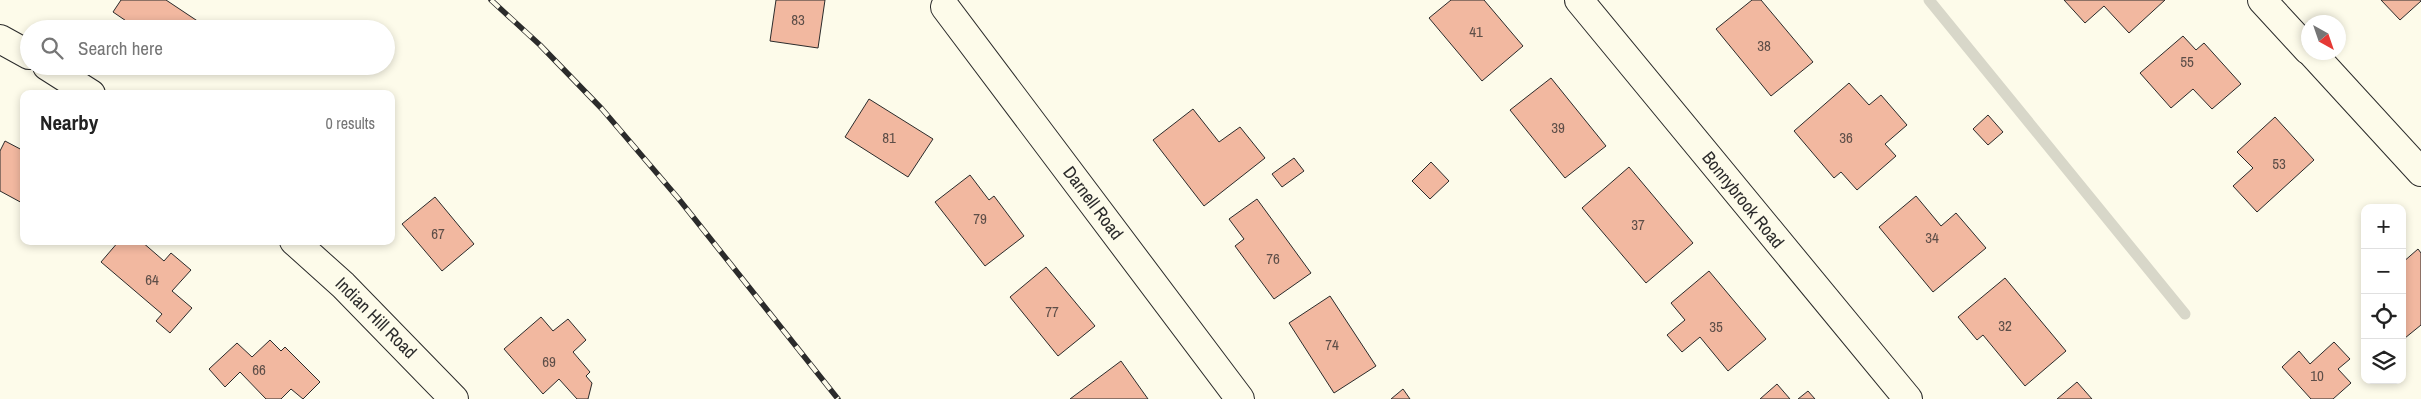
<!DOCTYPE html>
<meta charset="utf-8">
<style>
:root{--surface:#fff;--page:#f6f6f6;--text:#222;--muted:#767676;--line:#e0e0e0}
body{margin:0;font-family:"Archivo Narrow",sans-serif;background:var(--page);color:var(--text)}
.controls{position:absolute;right:15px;bottom:15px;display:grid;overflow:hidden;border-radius:10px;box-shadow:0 2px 8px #0003}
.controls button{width:45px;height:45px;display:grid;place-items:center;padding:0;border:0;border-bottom:1px solid var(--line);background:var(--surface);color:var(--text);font:25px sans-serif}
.compass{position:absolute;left:2301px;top:15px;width:45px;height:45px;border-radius:50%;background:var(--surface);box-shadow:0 2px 8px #0003;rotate:140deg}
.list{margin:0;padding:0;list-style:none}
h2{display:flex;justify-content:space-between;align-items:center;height:65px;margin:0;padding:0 20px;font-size:21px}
h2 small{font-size:16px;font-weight:400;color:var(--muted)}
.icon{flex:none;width:28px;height:28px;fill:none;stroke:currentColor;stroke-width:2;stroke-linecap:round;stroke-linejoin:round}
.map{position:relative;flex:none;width:2421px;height:399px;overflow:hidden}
.search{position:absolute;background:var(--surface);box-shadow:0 2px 8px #0003;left:20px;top:20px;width:375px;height:55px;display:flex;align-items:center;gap:12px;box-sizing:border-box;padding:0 18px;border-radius:28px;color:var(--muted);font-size:19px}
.panel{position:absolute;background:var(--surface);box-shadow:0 2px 8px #0003;left:20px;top:90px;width:375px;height:155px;border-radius:10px}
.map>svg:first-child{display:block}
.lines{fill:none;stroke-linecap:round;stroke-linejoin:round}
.stream{stroke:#d8d7c9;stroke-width:11}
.building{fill:#f2b8a0;stroke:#2b2b2b}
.street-casing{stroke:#2b2b2b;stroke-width:30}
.street{stroke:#fdfbea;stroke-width:28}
.rail-casing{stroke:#2b2b2b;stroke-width:5.5}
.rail{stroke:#fdfbea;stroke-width:4;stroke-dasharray:11;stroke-linecap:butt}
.labels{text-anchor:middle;stroke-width:4;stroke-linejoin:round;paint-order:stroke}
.number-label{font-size:15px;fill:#5d4e48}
.street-label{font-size:18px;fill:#2b2b2b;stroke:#fdfbea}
</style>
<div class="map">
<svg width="2421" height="399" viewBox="0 0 2421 399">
<rect width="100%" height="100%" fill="#fdfbea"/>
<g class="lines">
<!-- stream -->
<path class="stream" d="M1929,0L2185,314"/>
</g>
<!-- building -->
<g class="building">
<path d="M121,0H166L205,26L203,29H138L113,12Z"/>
<path d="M776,0H825L818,48L770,41Z"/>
<path d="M1451,0H1484L1523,46L1482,81L1429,18Z"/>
<path d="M1752,0H1761L1813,62L1771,96L1716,29Z"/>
<path d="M2064,0H2165L2129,33L2104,6L2085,23Z"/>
<path d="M2381,0H2421V1L2400,20Z"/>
<path d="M2183,36L2196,50L2204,43L2241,84L2212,109L2193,89L2171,108L2140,73Z"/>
<path d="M1551,78L1606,146L1565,178L1510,110Z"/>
<path d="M1849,83L1869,105L1881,95L1907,125L1885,144L1896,156L1857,190L1841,172L1834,178L1794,131Z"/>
<path d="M869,99L933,139L908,177L845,137Z"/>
<path d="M1193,109L1219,142L1240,127L1265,158L1204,206L1153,140Z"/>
<path d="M1988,115L2003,132L1988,145L1973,129Z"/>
<path d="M2275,117L2314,160L2257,212L2233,186L2253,168L2237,152Z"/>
<path d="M5,141L24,151V204L0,191V151Z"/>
<path d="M1294,158L1304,171L1282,187L1272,174Z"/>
<path d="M1431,162L1449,181L1430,199L1412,181Z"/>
<path d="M1629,167L1693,243L1646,283L1582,208Z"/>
<path d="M970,175L989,200L994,196L1024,236L985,266L935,202Z"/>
<path d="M1916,196L1941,226L1956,213L1986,248L1933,292L1879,227Z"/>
<path d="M435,197L474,244L442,271L402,224Z"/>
<path d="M1257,199L1311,273L1274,299L1235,246L1244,239L1229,219Z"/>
<path d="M119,241H141L164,261L171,253L191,270L172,291L192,308L170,333L156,321L162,314L101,262Z"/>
<path d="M2418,249L2421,253V325L2405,338L2402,334V263Z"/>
<path d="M1046,267L1095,326L1058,356L1010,297Z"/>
<path d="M1709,271L1766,339L1728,371L1700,337L1682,352L1667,335L1685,320L1671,303Z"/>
<path d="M2005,278L2066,351L2025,386L1983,335L1977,340L1958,317Z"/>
<path d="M1330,296L1376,366L1334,393L1289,323Z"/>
<path d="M541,317L553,331L568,319L586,340L573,352L590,372L586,376L592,383L588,399H577L559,379L543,394L504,349Z"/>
<path d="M270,340L281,351L285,347L320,382L303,399L291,389L281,399H266L240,372L225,387L209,369L237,343L252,357Z"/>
<path d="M2334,342L2350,359L2338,369L2351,383L2333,399H2311L2282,367L2299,351L2310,364Z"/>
<path d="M1121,361L1148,399H1070Z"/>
<path d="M2077,382L2092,399H2057Z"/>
<path d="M1777,384L1790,399H1760Z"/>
<path d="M1403,389L1410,399H1391Z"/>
<path d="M1808,391L1815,399H1798Z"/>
</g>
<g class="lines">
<!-- street casing -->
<g class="street-casing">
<g id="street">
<path d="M1579,0L1908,399"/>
<path d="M2262,0L2308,50"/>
<path d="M945,7L1240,399"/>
<path d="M0,39L29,55"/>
<path d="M2311,52L2421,172"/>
<path d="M47,66L91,94"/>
<path d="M294,241L343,285L454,399"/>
</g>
</g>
<!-- street -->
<use href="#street" class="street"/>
<!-- rail casing -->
<g class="rail-casing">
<path id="rail" d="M491,0L540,45L602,109L678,198L838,399"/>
</g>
<!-- rail -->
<use href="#rail" class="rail"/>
</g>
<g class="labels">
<!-- number labels -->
<g class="number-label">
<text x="798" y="25">83</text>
<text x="1476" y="37">41</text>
<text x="1764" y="51">38</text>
<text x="2187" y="67">55</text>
<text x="1558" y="133">39</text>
<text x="889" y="143">81</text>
<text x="1846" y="143">36</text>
<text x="2279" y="169">53</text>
<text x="980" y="224">79</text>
<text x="1638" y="230">37</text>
<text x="438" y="239">67</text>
<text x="1932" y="243">34</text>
<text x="1273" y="264">76</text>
<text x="152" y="285">64</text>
<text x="1052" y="317">77</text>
<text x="2005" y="331">32</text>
<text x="1716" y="332">35</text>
<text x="1332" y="350">74</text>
<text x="549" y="367">69</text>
<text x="259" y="375">66</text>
<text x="2317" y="381">10</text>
</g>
<!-- street labels -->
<g class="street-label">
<text transform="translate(1743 200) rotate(51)" y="6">Bonnybrook Road</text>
<text transform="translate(1093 203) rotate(53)" y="6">Darnell Road</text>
<text transform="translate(376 318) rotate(45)" y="6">Indian Hill Road</text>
</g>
</g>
</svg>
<div class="controls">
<button>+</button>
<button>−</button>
<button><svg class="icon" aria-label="locate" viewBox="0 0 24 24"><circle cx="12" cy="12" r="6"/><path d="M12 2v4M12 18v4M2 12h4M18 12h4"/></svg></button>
<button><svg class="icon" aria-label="layers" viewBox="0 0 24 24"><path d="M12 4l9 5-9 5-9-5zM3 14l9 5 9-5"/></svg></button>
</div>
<svg class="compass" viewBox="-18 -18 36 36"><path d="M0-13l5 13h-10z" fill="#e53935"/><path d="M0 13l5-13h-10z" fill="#767676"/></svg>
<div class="search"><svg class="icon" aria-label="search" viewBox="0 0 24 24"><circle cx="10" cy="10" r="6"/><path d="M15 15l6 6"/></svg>Search here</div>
<section class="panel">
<h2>Nearby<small>0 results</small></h2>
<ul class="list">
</ul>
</section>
</div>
